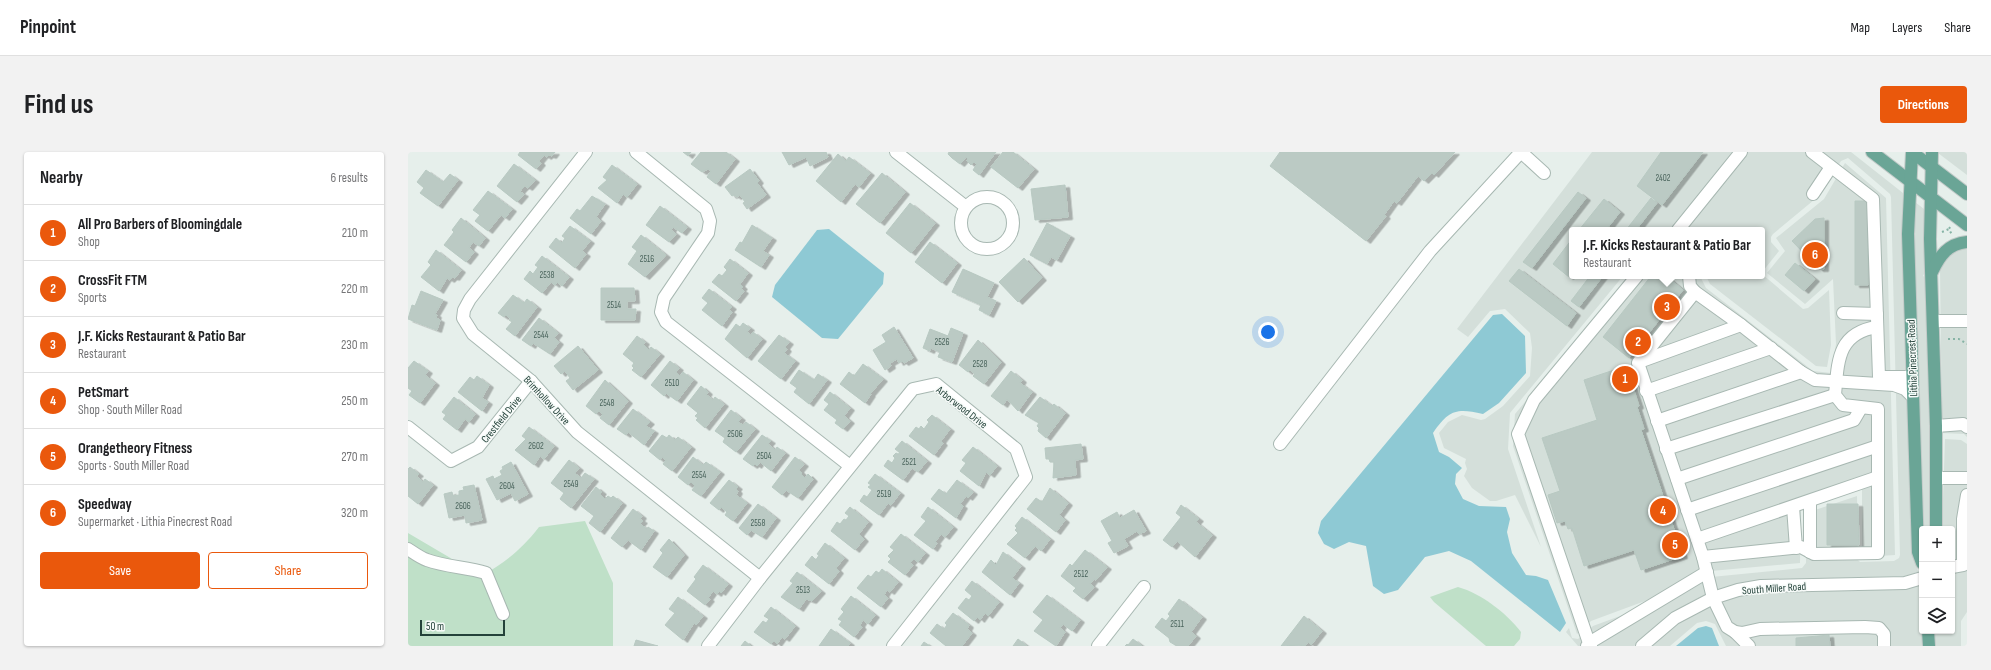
<!DOCTYPE html>
<meta charset="utf-8">
<style>
:root{--surface:#fff;--page:#f2f2f2;--text:#202124;--muted:#757577;--line:#e0e0e0;--accent:#ea580c}
body{margin:0;font-family:"Sofia Sans Condensed",sans-serif;background:var(--page);color:var(--text)}
.controls{position:absolute;right:12px;bottom:12px;display:grid;overflow:hidden;border-radius:4px;box-shadow:0 1px 3px #0004}
.controls button{width:36px;height:36px;display:grid;place-items:center;padding:0;border:0;border-bottom:1px solid var(--line);background:var(--surface);color:var(--text);font:20px sans-serif}
.scale{position:absolute;left:12px;bottom:10px;width:85px;box-sizing:border-box;padding-left:4px;border:2px solid #24423a;border-top:0;font-size:11px;line-height:14px;white-space:nowrap;color:#24423a;-webkit-text-stroke:3px #f7fbf9;paint-order:stroke}
.you{position:absolute;left:860px;top:180px;width:14px;height:14px;margin:-10px;border:3px solid #fff;border-radius:50%;background:#1a73e8;box-shadow:0 0 0 6px #1a73e833}
.badge{display:grid;place-items:center;width:26px;height:26px;border-radius:50%;background:var(--accent);color:#fff;font-size:13px;font-weight:700}
.pin{position:absolute;translate:-50% -50%;border:2px solid #fff;box-shadow:0 1px 4px #0006}
.popup{position:absolute;left:1161px;top:75px;width:196px;height:52px;box-sizing:border-box;display:grid;place-content:center;border-radius:4px;background:var(--surface);filter:drop-shadow(0 1px 3px #0005);font-size:13px;white-space:nowrap;color:var(--muted)}
.popup b{font-size:15px;color:var(--text)}
.popup::after{content:'';position:absolute;left:50%;top:100%;margin-left:-8px;border:8px solid transparent;border-top-color:var(--surface)}
.list{margin:0;padding:0;list-style:none}
h2{display:flex;justify-content:space-between;align-items:center;height:52px;margin:0;padding:0 16px;font-size:17px}
h2 small{font-size:13px;font-weight:400;color:var(--muted)}
.list li{display:grid;grid-template-columns:26px 1fr auto;gap:12px;align-items:center;box-sizing:border-box;height:56px;padding:0 16px;border-top:1px solid var(--line)}
.list b{display:block;font-size:15px;white-space:nowrap}
.list p{margin:0;font-size:13px;white-space:nowrap;color:var(--muted)}
.list em{font-size:13px;font-style:normal;color:var(--muted)}
.actions{display:flex;gap:8px;padding:12px 16px}
.actions a{flex:1;padding:9px 0;border:1px solid var(--accent);border-radius:4px;text-align:center;font-size:14px;color:var(--accent)}
.actions .main{background:var(--accent);color:#fff}
.icon{flex:none;width:22px;height:22px;fill:none;stroke:currentColor;stroke-width:2;stroke-linecap:round;stroke-linejoin:round}
.map{position:relative;flex:none;width:1559px;height:494px;overflow:hidden;border-radius:4px}
header{display:flex;align-items:center;gap:24px;box-sizing:border-box;height:56px;padding:0 20px;background:var(--surface);border-bottom:1px solid var(--line)}
header strong{font-size:19px}
nav{display:flex;gap:22px;margin-inline-start:auto;font-size:14px}
.intro{display:flex;align-items:center;justify-content:space-between;box-sizing:border-box;height:96px;padding:0 24px}
h1{margin:0;font-size:28px}
.button{padding:10px 18px;border-radius:4px;background:var(--accent);color:#fff;font-size:14px;font-weight:700}
main{display:flex;gap:24px;padding:0 24px}
aside{flex:1;background:var(--surface);border-radius:4px;box-shadow:0 1px 3px #0004}
.map>svg:first-child{display:block}
.built{fill:#d4dfda}
.green{fill:#bfe0c8}
.water{fill:#8ec9d4}
.building{fill:#bbcac4;stroke:#b8c9c2;filter:url(#shadow)}
.lines{fill:none;stroke-linecap:round;stroke-linejoin:round}
.minor-casing{stroke:#a8b8b2;stroke-width:14}
.major-casing{stroke:#c2cac8;stroke-width:14}
.path{stroke:#86b3a5;stroke-width:2;stroke-dasharray:2 3;stroke-linecap:butt}
.minor{stroke:#fff;stroke-width:12}
.major{stroke:#6aa596;stroke-width:12}
.labels{text-anchor:middle;stroke-width:3;stroke-linejoin:round;paint-order:stroke}
.number-label{font-size:9px;fill:#4a645c}
.street-label{font-size:11px;fill:#24423a;stroke:#f7fbf9}
</style>
<header>
<strong>Pinpoint</strong>
<nav><a>Map</a><a>Layers</a><a>Share</a></nav>
</header>
<div class="intro"><h1>Find us</h1><a class="button">Directions</a></div>
<main>
<aside>
<h2>Nearby<small>6 results</small></h2>
<ul class="list">
<li><span class="badge">1</span><div><b>All Pro Barbers of Bloomingdale</b><p>Shop</p></div><em>210 m</em></li>
<li><span class="badge">2</span><div><b>CrossFit FTM</b><p>Sports</p></div><em>220 m</em></li>
<li><span class="badge">3</span><div><b>J.F. Kicks Restaurant &amp; Patio Bar</b><p>Restaurant</p></div><em>230 m</em></li>
<li><span class="badge">4</span><div><b>PetSmart</b><p>Shop · South Miller Road</p></div><em>250 m</em></li>
<li><span class="badge">5</span><div><b>Orangetheory Fitness</b><p>Sports · South Miller Road</p></div><em>270 m</em></li>
<li><span class="badge">6</span><div><b>Speedway</b><p>Supermarket · Lithia Pinecrest Road</p></div><em>320 m</em></li>
</ul>
<div class="actions"><a class="main">Save</a><a>Share</a></div>
</aside>
<div class="map">
<svg width="1559" height="494" viewBox="0 0 1559 494">
<defs>
<filter id="shadow"><feDropShadow dx="4.5" dy="2.5" stdDeviation="0" flood-color="#0004"/></filter>
</defs>
<rect width="100%" height="100%" fill="#e6efeb"/>
<!-- built -->
<g class="built">
<path d="M1184,0H1443L1495,41L1494,83L1504,401L1510,420L1497,424L1354,428L1328,432L1303,440L1263,461L1226,494H1170L1158,480L1161,476L1164,486L1170,487L1185,474L1258,447L1293,426L1394,416L1398,411V361L1449,344L1450,408L1452,410L1486,409L1491,406L1492,403L1483,45L1482,42L1440,6L1433,9L1412,43L1365,82L1363,85V90L1371,99L1355,119L1354,122L1395,157L1400,156L1421,138L1423,193L1419,215L1408,214L1302,132L1298,124H1354V78H1261L1257,76L1254,78H1164V124H1215L1102,261L1100,297L1133,395L1107,343L1088,349H1082L1064,336L1056,324L1059,317L1057,311L1058,307L1036,296L1031,281L1040,270L1054,263L1073,268L1077,267L1095,254L1122,224L1124,196L1122,181L1097,157L1082,159L1060,185L1049,177Z"/>
<path d="M1559,0V23L1530,1V0Z"/>
<path d="M1437,11L1478,46L1487,403L1454,405V336L1393,357L1392,411L1292,420L1256,442L1183,469L1169,482L1105,294L1107,262L1222,124H1292L1298,136L1405,219L1423,221L1428,192L1425,127L1397,152L1359,121L1377,99L1368,86L1416,47Z"/>
<path d="M1507,50L1516,57L1517,120L1515,124L1517,125L1521,274V377H1516L1506,81Z"/>
<path d="M1559,91V285L1556,282L1534,281L1532,116L1540,100Z"/>
<path d="M1537,287L1553,288L1559,292V460L1553,469V494H1527V479H1544V377H1534Z"/>
<path d="M1513,433L1515,494H1318L1307,472L1298,469L1289,471L1262,494H1243L1270,471L1307,452L1330,444L1353,441L1497,437Z"/>
</g>
<!-- green -->
<g class="green">
<path d="M177,369L205,431V494H0V381L73,424C98,410 114,397 131,375Z"/>
<path d="M1050,435C1074,442 1097,460 1113,480L1112,487L1106,494H1078L1026,450L1022,445Z"/>
</g>
<!-- water -->
<g class="water">
<path d="M421,77L476,121L475,132L430,187L414,186L364,145L367,133L409,78Z"/>
<path d="M1094,162L1117,184L1118,221L1091,251L1075,262C1048,256 1041,258 1025,281L1031,300L1041,305L1054,316L1048,322L1047,332L1055,347L1071,354L1098,355L1102,367L1099,380L1104,401L1118,423L1128,424L1140,428L1158,471L1152,480L1063,409L1041,399L1017,405L990,438L976,442L965,434L958,394L941,390L926,397L916,392L910,381L913,369L1085,163Z"/>
<path d="M1298,474L1304,476L1311,494H1268L1290,476Z"/>
</g>
<!-- building -->
<g class="building">
<path d="M112,0H147L144,4L141,3L139,5L136,3L131,9L133,11L128,17L110,3Z"/>
<path d="M275,0H283L280,4Z"/>
<path d="M293,0H318L327,7L308,32L299,25L303,19L300,17L294,20L283,12Z"/>
<path d="M374,0H418L420,5L402,14L398,5L381,13Z"/>
<path d="M541,0H588L571,23L565,18L569,12L566,10L563,13L559,9L560,7L558,5L552,12L544,6L540,2Z"/>
<path d="M595,0H605L626,17L610,36L583,15Z"/>
<path d="M872,0H1047L1026,23L1024,21L1016,29L1010,24L989,51L986,49L976,63L978,64L958,89L862,14Z"/>
<path d="M1253,0H1295L1254,53L1229,34Z"/>
<path d="M430,2L438,9L441,5L462,21L451,35L447,32L433,50L408,29Z"/>
<path d="M106,12L127,28L120,36L117,34L113,38L112,40L116,42L109,50L89,34Z"/>
<path d="M204,13L229,32L219,45L215,42L209,51L190,36L199,28L195,25Z"/>
<path d="M342,17L351,29L349,31L358,43L339,57L335,51L337,50L332,43L329,45L326,43L324,44L317,35Z"/>
<path d="M18,18L35,30L42,22L50,28L30,54L12,41L16,36L9,30Z"/>
<path d="M474,21L497,40L472,71L448,52Z"/>
<path d="M657,33L660,65L627,68L623,37Z"/>
<path d="M80,39L104,57L97,66L93,63L80,79L67,69L72,63L65,58Z"/>
<path d="M1170,40L1178,46L1124,116L1115,110Z"/>
<path d="M184,44L197,52L188,65L193,69L183,82L162,66L169,57L172,59Z"/>
<path d="M1243,46L1249,51L1228,78H1218Z"/>
<path d="M1196,47L1212,60L1198,78H1171Z"/>
<path d="M1447,49H1459L1460,133H1447Z"/>
<path d="M502,51L527,71L503,101L478,81Z"/>
<path d="M252,54L279,75L274,81L265,75L263,78L268,82L261,90L238,73Z"/>
<path d="M53,66L77,86L71,94L65,90L62,94L61,96L66,100L58,110L36,93L46,80L44,78Z"/>
<path d="M1416,66V117H1411L1384,89L1407,67Z"/>
<path d="M639,71L662,84L649,108L643,105L639,112L622,103Z"/>
<path d="M344,73L364,86L355,99L361,103L353,115L327,98L332,90L334,91Z"/>
<path d="M162,74L182,89L174,99L178,102L167,116L141,95L148,86L154,91L157,86L154,84Z"/>
<path d="M233,83L258,103L237,125L220,112L229,99L224,95Z"/>
<path d="M1164,87V121L1161,125L1145,112Z"/>
<path d="M522,90L549,111L534,131L507,110Z"/>
<path d="M28,98L53,118L47,126L45,125L42,128L39,126L31,139L13,125L23,113L20,110Z"/>
<path d="M134,104L161,125L154,134L149,130L147,133L143,130L134,141L116,127L122,119L125,122L130,115L127,113Z"/>
<path d="M616,106L634,126L610,150L591,130Z"/>
<path d="M322,107L340,121L332,132L335,135L333,137L336,139L328,149L304,130L311,122L314,124L319,118L316,115Z"/>
<path d="M1387,111L1407,127L1396,139L1377,123Z"/>
<path d="M555,117L586,131L579,145L588,149L581,163L571,158L573,153L544,140Z"/>
<path d="M1111,117L1168,161L1159,174L1101,129Z"/>
<path d="M1182,124H1195L1171,155L1163,149Z"/>
<path d="M1243,124H1258L1275,138L1221,206L1195,185Z"/>
<path d="M193,136H226L227,149H219V157H228L227,168H193Z"/>
<path d="M301,137L324,155L321,158L324,160L314,174L294,158L300,151L294,146Z"/>
<path d="M13,139L35,148L27,162L29,163L28,166L32,168L29,178L0,167L4,153L7,154Z"/>
<path d="M105,143L116,151L119,147L129,155L107,184L98,177L104,170L101,168L103,167L98,163L96,165L90,161Z"/>
<path d="M131,166L150,181L146,186L151,190L142,202L125,191L123,194L114,188Z"/>
<path d="M335,171L342,176L339,180L343,183L345,180L354,187L339,206L317,187L328,172L332,175Z"/>
<path d="M486,175L505,206L496,211L494,209L491,211L489,207L482,211L483,214L477,218L465,198L478,190L474,183Z"/>
<path d="M543,176L555,181L544,210L530,205L532,200L523,196L522,199L515,196L522,177L540,184Z"/>
<path d="M371,183L381,190L377,195L379,197L376,201L387,209L373,227L350,209Z"/>
<path d="M229,184L237,190L235,193L237,194L241,198L243,195L252,202L233,225L224,218L226,216L224,214L226,211L215,202Z"/>
<path d="M570,188L593,210L576,232L565,224L567,222L562,218L560,220L551,213Z"/>
<path d="M170,194L190,218L165,238L158,229L162,226L157,219L153,222L146,214Z"/>
<path d="M6,209L20,219L17,223L27,231L12,251L1,243L4,239L0,236V216Z"/>
<path d="M262,209L271,216L268,220L272,224L275,220L285,228L269,249L258,241L256,244L243,233Z"/>
<path d="M455,212L475,227L462,242H463L457,251L432,232L441,220L446,224Z"/>
<path d="M1218,214L1231,254L1229,255L1236,277L1233,278L1275,404L1233,418L1226,398L1176,414L1164,376L1160,377L1157,369L1149,371L1140,343L1152,339L1134,286L1189,268L1176,228Z"/>
<path d="M391,218L406,228L410,222L419,228L401,252L386,240L389,236L382,231Z"/>
<path d="M603,219L614,228L612,231L624,240L610,259L599,247L595,253L583,244Z"/>
<path d="M69,224L81,233L74,246L80,250L74,259L50,240L62,225L66,228Z"/>
<path d="M197,228L220,249L201,273L192,266L195,262L191,259L188,262L178,254Z"/>
<path d="M293,234L300,240L298,243L300,244L305,248L307,245L316,252L297,276L288,268L290,266L287,264L290,261L279,252Z"/>
<path d="M422,240L442,256L436,264L442,269L435,277L427,271L429,268L416,258L421,252L416,248Z"/>
<path d="M46,245L67,262L61,270L57,267L49,278L35,267L38,263L34,260Z"/>
<path d="M632,245L644,254L646,252L657,261L638,286L630,279L631,276L629,274L631,271L617,263Z"/>
<path d="M225,257L242,270L238,274L246,279L236,293L220,280L218,283L209,277Z"/>
<path d="M323,258L333,266L330,270L335,273L338,270L347,277L328,300L315,290L317,286L307,279Z"/>
<path d="M524,263L542,277L533,289L535,291L526,303L501,284L508,275L511,277L513,274L516,277L521,270L519,268Z"/>
<path d="M121,275L146,294L136,307L132,304L126,313L107,298L118,287L114,284Z"/>
<path d="M254,283L259,286L261,283L267,288L270,285L283,295L264,319L255,312L258,308L254,305L252,308L241,299Z"/>
<path d="M354,283L363,289L360,292L367,298L369,295L377,301L363,319L352,310L349,314L347,312L345,314L335,307Z"/>
<path d="M494,289L519,309L510,320L504,316L495,328L476,314L480,308L484,311L487,306L485,304L488,301L490,302L492,301L487,297Z"/>
<path d="M673,292L675,307L667,308L668,323L645,326L646,310H642L641,307H638L637,296Z"/>
<path d="M565,295L589,314L582,323L578,320L571,334L552,319L558,311L554,308Z"/>
<path d="M285,305L295,313L298,310L312,320L293,344L284,338L287,334L283,330L280,333L270,325Z"/>
<path d="M387,305L396,312L391,318L394,321L393,322L397,326L400,322L405,327L390,346L378,338L374,343L364,335Z"/>
<path d="M161,308L171,316L167,321L169,323L173,326L177,321L186,327L163,356L152,347L156,341L143,331Z"/>
<path d="M103,310L120,342L107,349L103,341L89,348L78,327L85,324L86,327L94,323L92,319L95,317L94,315Z"/>
<path d="M2,315L11,322L8,324L15,330L17,327L25,333L10,352L0,344V317Z"/>
<path d="M467,322L492,341L483,353L480,351L471,363L452,349L456,343L459,345L464,338L460,335L463,333L460,331Z"/>
<path d="M321,328L330,335L328,337L330,339L328,343L339,351L325,369L317,363L319,360L313,355L311,358L302,351Z"/>
<path d="M549,328L565,340L560,346L558,344L552,352L555,354L548,366L523,347L531,337L538,342Z"/>
<path d="M66,333L74,368L58,371L57,363L41,366L36,342L44,340L45,344L51,343V339L56,338L55,335Z"/>
<path d="M188,335L194,340L192,342L197,347L200,344L203,346L205,344L214,351L192,380L181,371L186,364L173,354Z"/>
<path d="M642,336L660,351L651,363L657,368L648,380L619,357L628,346L634,350Z"/>
<path d="M350,352L368,366L354,385L343,378L339,383L331,376Z"/>
<path d="M1419,352H1450L1451,393H1419Z"/>
<path d="M773,353L791,367L788,370L804,383L787,405L769,389L764,395L755,388L773,365L768,361Z"/>
<path d="M442,355L460,370L451,382L456,387L447,398L423,379L429,370L432,372L436,367L438,368L441,364L437,361Z"/>
<path d="M520,355L545,375L537,385L533,382L527,390L529,391L525,397L506,383L518,369L513,365Z"/>
<path d="M225,357L234,364L232,367L235,369L232,372L239,377L240,375L246,379L233,398L220,388L214,395L203,386Z"/>
<path d="M726,358L738,379L731,382L729,379L724,382L716,387L720,394L706,401L700,391L704,389L693,369L709,360L712,366Z"/>
<path d="M614,365L642,387L633,399L627,394L617,406L599,392L610,381L607,378L609,376L607,374Z"/>
<path d="M493,382L517,401L510,410L506,407L502,411L505,413L497,423L480,410L483,407L480,404L486,398L482,395Z"/>
<path d="M261,387L276,403L259,425L245,415L255,401L252,398Z"/>
<path d="M417,391L436,406L428,416L431,419L421,432L397,413L404,404L408,408L411,403L409,402Z"/>
<path d="M677,398L699,415L688,428L686,427L682,432L686,435L675,447L665,439L668,436L653,424L662,412L664,414Z"/>
<path d="M595,400L613,414L604,426L611,431L602,443L574,420L583,408L588,413Z"/>
<path d="M295,413L320,432L313,441L311,439L309,442L305,439L300,446L302,447L297,453L279,439L288,427L286,425Z"/>
<path d="M474,417L490,430L482,440L479,438L476,443L480,446L473,455L449,436L460,423L463,425L468,419L471,421Z"/>
<path d="M389,420L413,439L404,449L398,447L391,457L373,445L385,431L382,429Z"/>
<path d="M564,429L591,450L580,464L577,461L572,468L569,465L566,469L550,456L558,446L561,448L564,444L557,438Z"/>
<path d="M639,443L672,468L664,479L655,472L652,476L657,480L648,494L626,479L635,468L625,460Z"/>
<path d="M443,444L467,463L460,472L455,468L452,473L454,475L446,485L431,473L434,469L430,467L436,460L433,457Z"/>
<path d="M270,445L295,464L288,473L286,471L275,488L257,473L267,461L261,457Z"/>
<path d="M771,447L794,465L783,480L788,484L780,494H769L762,490L761,486L747,475L754,466L758,469L762,464L760,462Z"/>
<path d="M363,455L387,474L377,487L374,485L369,492L366,489L363,492L346,480L355,469L358,471L361,467L356,464Z"/>
<path d="M545,461L561,473L559,477L564,481L554,494H538L522,481L529,472L536,477L539,473L537,471Z"/>
<path d="M896,464L914,479L903,493L900,490L897,494L891,493L873,494Z"/>
<path d="M423,477L442,491L440,494H411Z"/>
<path d="M1421,483L1422,494H1388V486Z"/>
<path d="M610,487L619,494H605Z"/>
<path d="M725,487L733,493L734,494H717L719,492L720,493Z"/>
<path d="M228,488L250,494H226Z"/>
<path d="M337,489L343,494H333Z"/>
<path d="M516,490L522,494H513Z"/>
</g>
<g class="lines">
<!-- minor casing -->
<g class="minor-casing">
<g id="minor">
<path d="M178,0L62,147L56,158L55,166L65,182L123,229L169,280L352,426"/>
<path d="M228,0L298,57L302,69L300,81L256,146L253,160L258,170L442,314"/>
<path d="M488,0L558,55"/>
<path d="M1113,0L1136,21"/>
<path d="M1404,0L1465,47L1471,225"/>
<path d="M1405,42L1423,15"/>
<circle cx="579" cy="71" r="26"/>
<path d="M1270,78L1333,0"/>
<path d="M1281,124L1282,134L1287,140"/>
<path d="M1435,161L1469,162"/>
<path d="M1525,169H1559"/>
<path d="M1469,175C1429,181 1430,210 1427,243L1435,253L1470,257V401L1406,402L1393,395L1295,405L1305,446L1319,475L1327,480L1334,481L1352,477L1457,475L1471,476L1476,482V494"/>
<path d="M1231,210L1333,173"/>
<path d="M1476,225H1504"/>
<path d="M1238,239L1363,196"/>
<path d="M1249,269L1393,220"/>
<path d="M1528,274L1555,272L1559,275"/>
<path d="M0,275L43,309L70,295L123,229"/>
<path d="M872,292L1022,99L1113,0"/>
<path d="M1258,297L1427,243"/>
<path d="M1528,326H1559"/>
<path d="M1269,327L1446,268L1453,256"/>
<path d="M1402,350V400"/>
<path d="M1385,355L1388,396"/>
<path d="M1279,358L1470,294"/>
<path d="M1289,387L1470,325"/>
<path d="M0,397C6,401 13,406 19,408C38,415 59,415 78,421L95,462"/>
<path d="M1295,405L1230,211L1287,140L1333,173L1393,220L1407,228L1486,233L1497,237L1505,245"/>
<path d="M1544,415L1555,413V367L1559,343"/>
<path d="M1327,480L1341,494"/>
<path d="M300,494L352,426L505,237L528,232L608,297L618,325L485,494"/>
<path d="M690,494L736,435"/>
<path d="M1179,494L1181,491L1110,282L1126,248L1229,124"/>
<path d="M1183,494L1181,491L1299,420"/>
<path d="M1234,494L1267,466L1305,446L1330,438L1353,434L1497,431L1514,426"/>
</g>
</g>
<!-- major casing -->
<g class="major-casing">
<g id="major">
<path d="M1464,0L1559,73"/>
<path d="M1504,0L1500,82L1510,400L1514,411"/>
<path d="M1504,0L1559,42"/>
<path d="M1524,0L1522,87L1528,274V377"/>
<path d="M1524,120C1532,103 1540,92 1559,90"/>
<path d="M1520,479L1521,494"/>
</g>
</g>
<!-- path -->
<g class="path">
<path d="M1542,75L1541,77L1544,83"/>
<path d="M1534,80L1541,77"/>
<path d="M1540,187H1551L1559,192"/>
</g>
<!-- minor -->
<use href="#minor" class="minor"/>
<!-- major -->
<use href="#major" class="major"/>
</g>
<g class="labels">
<!-- number labels -->
<g class="number-label">
<text x="1255" y="29">2402</text>
<text x="239" y="110">2516</text>
<text x="139" y="126">2538</text>
<text x="206" y="156">2514</text>
<text x="133" y="186">2544</text>
<text x="534" y="193">2526</text>
<text x="572" y="215">2528</text>
<text x="264" y="234">2510</text>
<text x="199" y="254">2548</text>
<text x="327" y="285">2506</text>
<text x="128" y="297">2602</text>
<text x="356" y="307">2504</text>
<text x="501" y="313">2521</text>
<text x="291" y="326">2554</text>
<text x="163" y="335">2549</text>
<text x="99" y="337">2604</text>
<text x="476" y="345">2519</text>
<text x="55" y="357">2606</text>
<text x="350" y="374">2558</text>
<text x="673" y="425">2512</text>
<text x="395" y="441">2513</text>
<text x="769" y="475">2511</text>
</g>
<!-- street labels -->
<g class="street-label">
<text transform="translate(1504 206) rotate(-92)" y="4">Lithia Pinecrest Road</text>
<text transform="translate(139 248) rotate(47)" y="4">Brimhollow Drive</text>
<text transform="translate(554 255) rotate(38)" y="4">Arborwood Drive</text>
<text transform="translate(93 267) rotate(-51)" y="4">Crestfield Drive</text>
<text transform="translate(1366 436) rotate(-4)" y="4">South Miller Road</text>
</g>
</g>
</svg>
<div class="controls">
<button>+</button>
<button>−</button>
<button><svg class="icon" aria-label="layers" viewBox="0 0 24 24"><path d="M12 4l9 5-9 5-9-5zM3 14l9 5 9-5"/></svg></button>
</div>
<div class="scale">50 m</div>
<div class="you"></div>
<div class="pin badge" style="left:1217px;top:227px">1</div>
<div class="pin badge" style="left:1230px;top:190px">2</div>
<div class="pin badge" style="left:1259px;top:155px">3</div>
<div class="popup"><b>J.F. Kicks Restaurant &amp; Patio Bar</b>Restaurant</div>
<div class="pin badge" style="left:1255px;top:359px">4</div>
<div class="pin badge" style="left:1267px;top:393px">5</div>
<div class="pin badge" style="left:1407px;top:103px">6</div>
</div>
</main>
